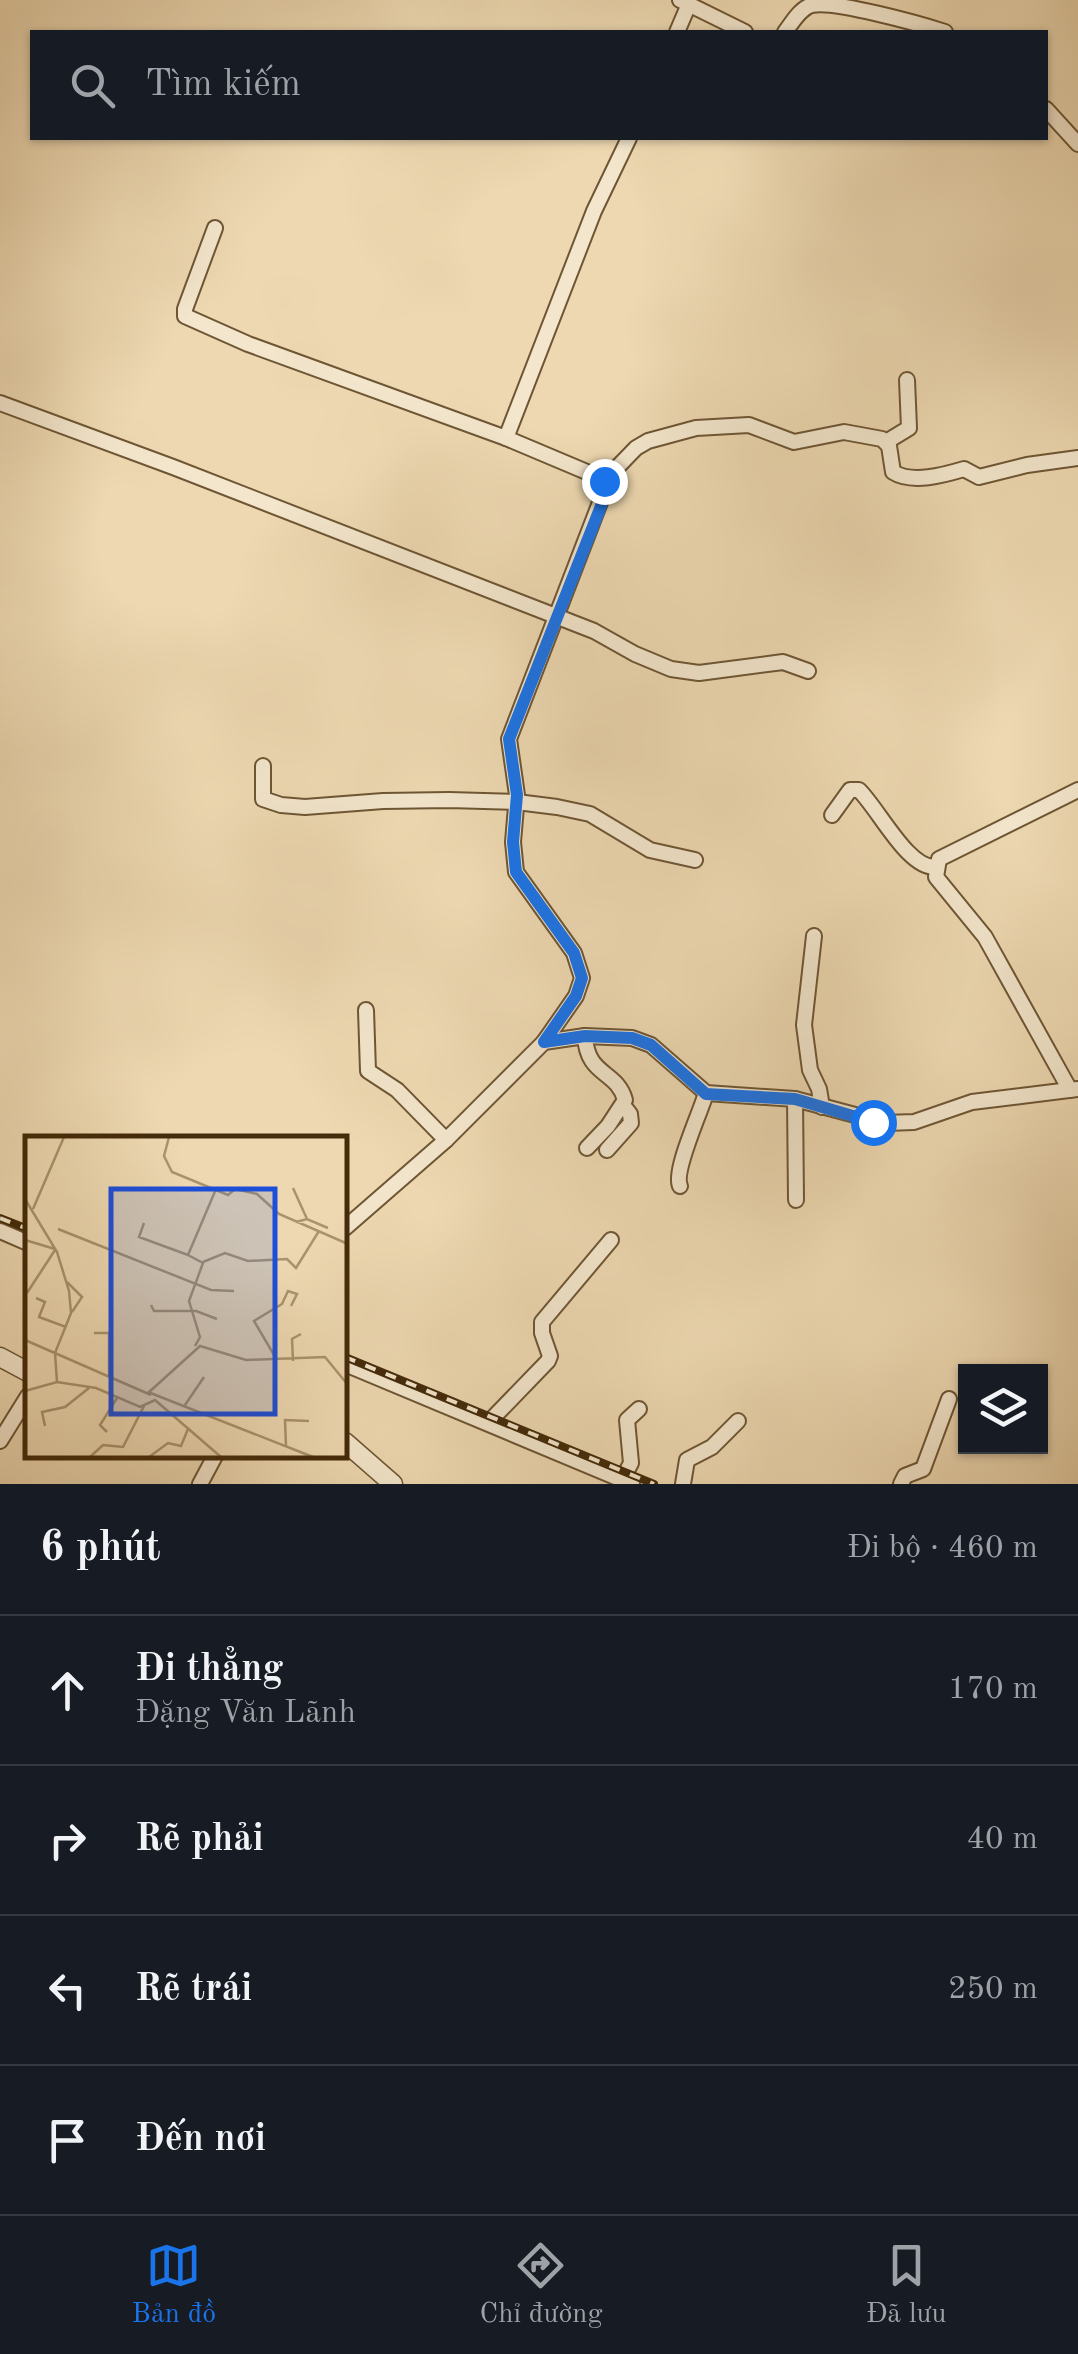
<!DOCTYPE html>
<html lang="vi">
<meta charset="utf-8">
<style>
:root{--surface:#171b24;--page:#20242c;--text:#f1f3f6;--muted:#9ea1a6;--line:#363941;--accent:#1a73e8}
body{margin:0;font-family:"Old Standard TT",serif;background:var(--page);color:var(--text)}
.controls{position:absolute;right:30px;bottom:30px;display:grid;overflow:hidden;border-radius:0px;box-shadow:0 2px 8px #0004}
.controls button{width:90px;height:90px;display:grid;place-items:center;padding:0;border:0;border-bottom:2px solid var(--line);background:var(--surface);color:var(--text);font:50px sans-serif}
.stop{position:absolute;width:30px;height:30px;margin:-22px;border:8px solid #1a73e8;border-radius:50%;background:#fff}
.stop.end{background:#1a73e8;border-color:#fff;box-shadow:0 2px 10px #0008}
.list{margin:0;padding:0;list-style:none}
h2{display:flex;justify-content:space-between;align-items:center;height:130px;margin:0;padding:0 40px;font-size:42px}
h2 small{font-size:32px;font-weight:400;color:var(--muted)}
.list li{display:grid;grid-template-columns:65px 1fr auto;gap:30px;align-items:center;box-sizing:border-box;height:150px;padding:0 40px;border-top:2px solid var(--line)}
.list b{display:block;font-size:38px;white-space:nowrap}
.list p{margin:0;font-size:32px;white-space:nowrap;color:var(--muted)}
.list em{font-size:32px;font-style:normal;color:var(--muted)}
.icon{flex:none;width:55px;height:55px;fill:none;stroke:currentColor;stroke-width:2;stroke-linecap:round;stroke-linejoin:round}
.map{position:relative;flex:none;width:1078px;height:1484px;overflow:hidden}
.search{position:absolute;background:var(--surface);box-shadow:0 2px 8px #0004;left:30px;right:30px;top:30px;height:110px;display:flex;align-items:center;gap:25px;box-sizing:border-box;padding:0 35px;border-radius:0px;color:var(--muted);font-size:38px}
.sheet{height:730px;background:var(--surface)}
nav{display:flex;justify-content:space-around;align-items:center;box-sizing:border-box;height:140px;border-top:2px solid var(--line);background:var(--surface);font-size:28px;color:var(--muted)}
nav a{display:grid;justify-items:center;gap:5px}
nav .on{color:var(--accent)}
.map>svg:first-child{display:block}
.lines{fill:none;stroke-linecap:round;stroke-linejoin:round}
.minor-casing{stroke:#6e5634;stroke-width:18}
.tertiary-casing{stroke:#6e5634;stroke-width:21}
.minor{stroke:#f3e6cc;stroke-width:14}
.tertiary{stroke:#f3e6cc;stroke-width:18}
.rail-casing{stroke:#442b0a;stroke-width:8}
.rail{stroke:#f3e6cc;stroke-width:4;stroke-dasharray:11;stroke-linecap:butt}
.route{stroke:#1a73e8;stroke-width:12}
.inset-road{fill:none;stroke:#a9936e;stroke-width:2.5}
.view{fill:#1d4ed8;fill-opacity:0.15;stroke:#1d4ed8;stroke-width:5}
.inset-edge{fill:none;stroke:#442b0a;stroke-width:5}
</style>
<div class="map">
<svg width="1078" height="1484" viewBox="0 0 1078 1484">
<rect width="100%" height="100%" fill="#edd8b1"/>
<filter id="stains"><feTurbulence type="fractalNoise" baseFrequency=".002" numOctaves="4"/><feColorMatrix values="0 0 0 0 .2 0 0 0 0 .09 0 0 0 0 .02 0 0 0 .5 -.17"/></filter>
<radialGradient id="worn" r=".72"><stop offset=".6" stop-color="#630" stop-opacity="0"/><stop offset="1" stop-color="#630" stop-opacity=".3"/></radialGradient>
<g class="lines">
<!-- minor casing -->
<g class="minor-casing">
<g id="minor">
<path d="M680,0L745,32"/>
<path d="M677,32L689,4"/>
<path d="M785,32C792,23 800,8 812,5C834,0 920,24 945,32"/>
<path d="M1046,109L1078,144"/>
<path d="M215,228L185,309V316L248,344L506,438"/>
<path d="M0,403L173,467L594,631L635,654L671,669L699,673L783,662L808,671"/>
<path d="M886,442L909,428L907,380"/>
<path d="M604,481L636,448L648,441L696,428L749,425L794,442L844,432L882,439L889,446L893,472C912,484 944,475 964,469L979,477L1027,465L1078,458"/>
<path d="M263,766V799L281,805L305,807L383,801L449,800L517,802L557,807L590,814L650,850L695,860"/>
<path d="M832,815L850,790H859C880,811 908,869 936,867"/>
<path d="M814,936L804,1025L810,1070L819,1089L822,1107"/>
<path d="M366,1010L368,1071L397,1090L446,1140"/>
<path d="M585,1036C587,1077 617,1070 625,1100L608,1126L587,1148"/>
<path d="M544,1042L576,996L582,978L574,953L516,872L513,842L517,795L509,739L606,487L601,478L506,438L594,211L629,138"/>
<path d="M1070,1090L985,937L936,877L939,859L1078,790"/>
<path d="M795,1099L796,1200"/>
<path d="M607,1150L631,1123L630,1114L623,1105"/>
<path d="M680,1186C673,1171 700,1114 706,1093"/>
<path d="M345,1228L446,1140L544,1042L585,1036L632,1038L651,1045L706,1093L795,1099L885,1123L914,1122L972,1102L1078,1089"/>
<path d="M0,1231L28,1243"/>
<path d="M345,1364L632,1484"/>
<path d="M488,1423L548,1361L550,1356L542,1333V1322L611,1240"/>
<path d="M0,1441L28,1396"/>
<path d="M622,1480L631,1463L627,1420L639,1409"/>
<path d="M200,1484L215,1456"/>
<path d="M683,1484L687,1460L712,1447L738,1421"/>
<path d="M901,1484L905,1476L923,1469L949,1399"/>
</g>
</g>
<!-- tertiary casing -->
<g class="tertiary-casing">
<g id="tertiary">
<path d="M0,1357L28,1372"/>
<path d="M345,1442L393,1484"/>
</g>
</g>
<!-- minor -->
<use href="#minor" class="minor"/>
<!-- tertiary -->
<use href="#tertiary" class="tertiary"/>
<!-- rail casing -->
<g class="rail-casing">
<g id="rail">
<path d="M0,1218L28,1229"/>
<path d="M345,1357L654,1484"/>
</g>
</g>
<!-- rail -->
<use href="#rail" class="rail"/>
</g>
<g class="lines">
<!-- route -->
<path class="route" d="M604,481L605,496L509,739L517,795L513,842L516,872L574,953L582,978L576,996L544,1042L585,1036L632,1038L651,1045L706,1094L795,1099L873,1122"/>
</g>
<!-- overview -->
<g transform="translate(25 1136)">
<rect width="322" height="322" fill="#edd8b1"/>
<path class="inset-road" d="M144,1L139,20L147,36L203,59L210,53L232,58L254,78L323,108M268,52L282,83M0,63L32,116L44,155L46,177L30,217L32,246M8,73L39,1M271,86L282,83L303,92M119,87L114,101L163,119M33,93L186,154L209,155M0,104L30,113M178,126L200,117L223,125L262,123L271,132L294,95M42,146L57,161L47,176M2,157L30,114M11,162L20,166L14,181L41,191M126,169L129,175H171L192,183M69,197H84V239M0,204L126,259M170,210L175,201L164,165L178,127L163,119L191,53M249,219L229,185L257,168L263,155L272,158L266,170M268,225L267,203L276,198M0,255L32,246L71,252L115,271L130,264L196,321M123,256L288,321M123,257L175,210L221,224L300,221L323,249M160,269L179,241M20,290L17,276L40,271L64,252M82,296L75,289L92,262M261,310L260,284L284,285M65,321L78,309L98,311L119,270M124,321L143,307L156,310L163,293"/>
<path class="view" d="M86,53H250V278H86Z"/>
<rect width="322" height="322" class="inset-edge"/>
</g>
<rect width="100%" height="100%" filter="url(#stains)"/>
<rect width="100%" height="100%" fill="url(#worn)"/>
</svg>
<div class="controls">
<button><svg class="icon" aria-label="layers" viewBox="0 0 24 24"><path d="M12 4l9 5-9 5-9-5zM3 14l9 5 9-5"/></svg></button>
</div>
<div class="stop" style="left:873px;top:1122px"></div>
<div class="stop end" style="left:604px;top:481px"></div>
<div class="search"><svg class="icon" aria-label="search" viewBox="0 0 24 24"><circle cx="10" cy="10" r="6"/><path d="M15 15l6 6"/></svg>Tìm kiếm</div>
</div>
<section class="sheet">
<h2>6 phút<small>Đi bộ · 460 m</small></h2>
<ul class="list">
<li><svg class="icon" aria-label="ahead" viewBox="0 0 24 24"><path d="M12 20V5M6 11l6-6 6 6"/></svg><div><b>Đi thẳng</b><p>Đặng Văn Lãnh</p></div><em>170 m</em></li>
<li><svg class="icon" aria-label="right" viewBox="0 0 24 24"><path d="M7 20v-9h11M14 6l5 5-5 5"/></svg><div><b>Rẽ phải</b></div><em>40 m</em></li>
<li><svg class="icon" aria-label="left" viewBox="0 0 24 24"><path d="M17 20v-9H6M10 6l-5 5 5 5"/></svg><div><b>Rẽ trái</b></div><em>250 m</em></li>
<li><svg class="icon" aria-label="arrive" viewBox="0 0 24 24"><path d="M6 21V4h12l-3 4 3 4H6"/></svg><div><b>Đến nơi</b></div></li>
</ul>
</section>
<nav>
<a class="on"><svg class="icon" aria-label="map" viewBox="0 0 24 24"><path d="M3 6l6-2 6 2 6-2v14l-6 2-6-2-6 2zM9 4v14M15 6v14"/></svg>Bản đồ</a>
<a><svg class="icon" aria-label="directions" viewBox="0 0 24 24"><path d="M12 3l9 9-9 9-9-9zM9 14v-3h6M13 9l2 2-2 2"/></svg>Chỉ đường</a>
<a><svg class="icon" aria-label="saved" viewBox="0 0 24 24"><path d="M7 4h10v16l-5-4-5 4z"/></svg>Đã lưu</a>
</nav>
